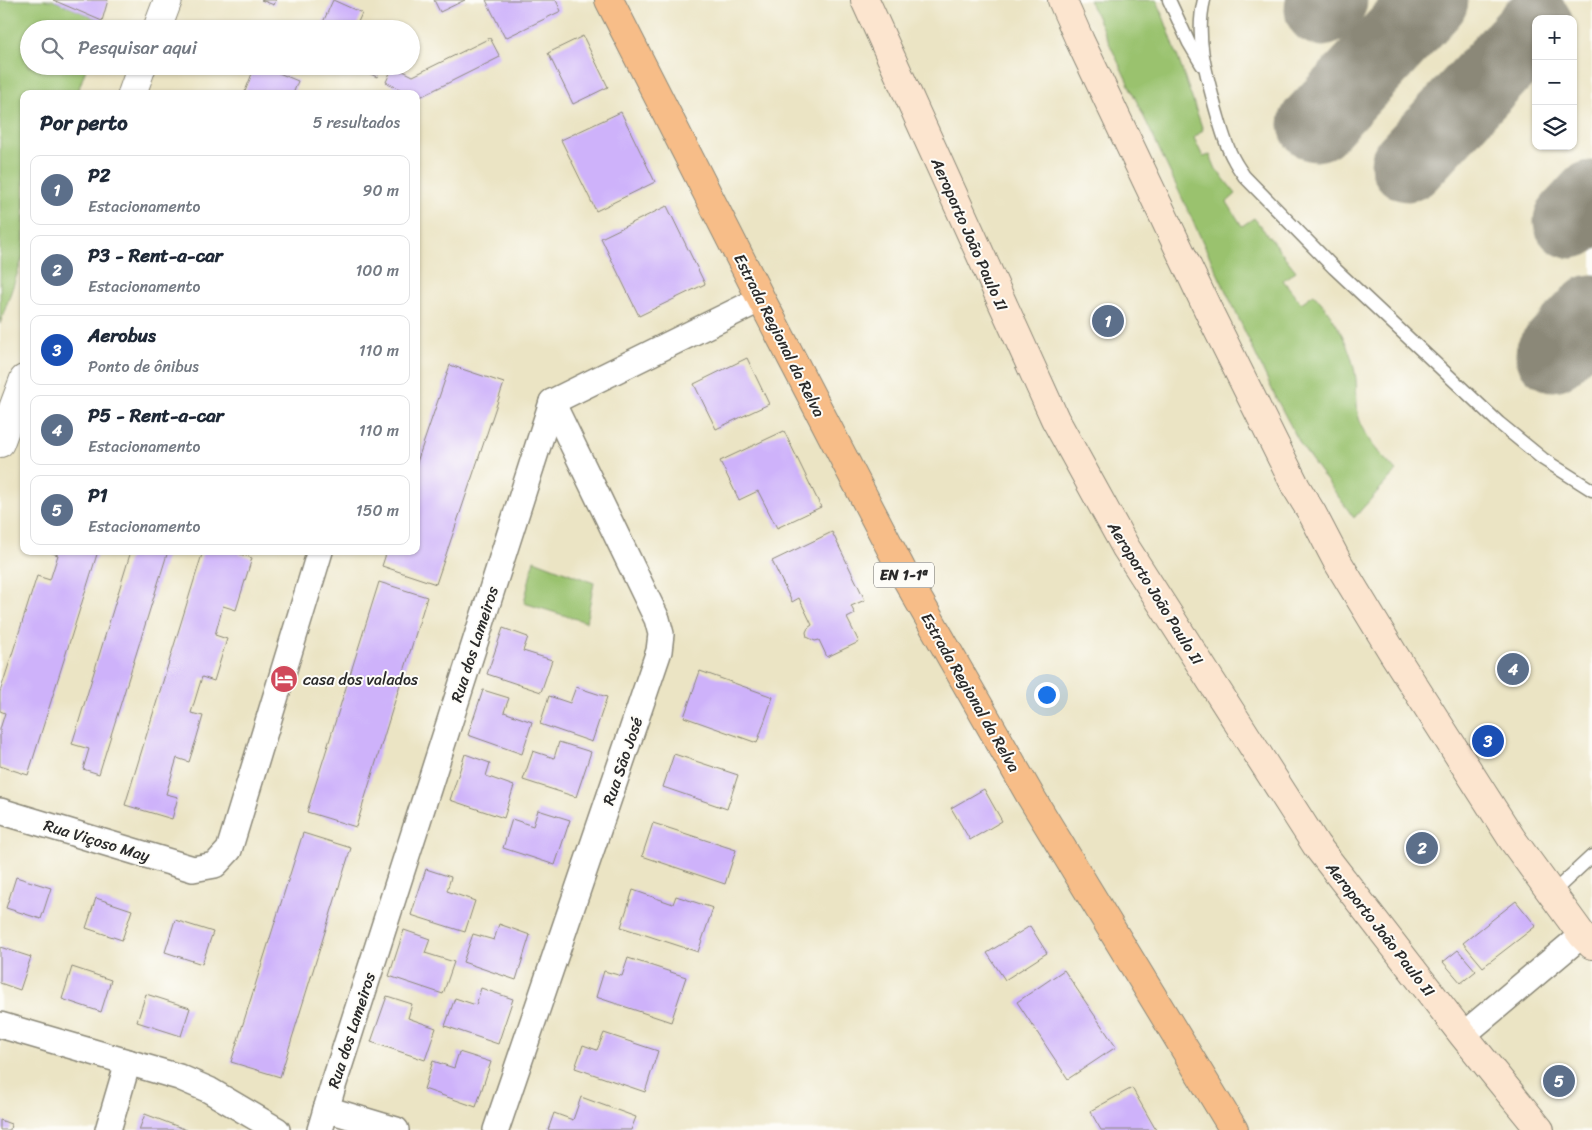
<!DOCTYPE html>
<html lang="pt">
<meta charset="utf-8">
<style>
:root{--surface:#fff;--page:#f6f6f7;--text:#1f2937;--muted:#747a83;--line:#e0e1e3;--accent:#d1495b}
body{margin:0;font-family:Sriracha,sans-serif;background:var(--page);color:var(--text)}
.controls{position:absolute;right:15px;top:15px;display:grid;overflow:hidden;border-radius:10px;box-shadow:0 1px 4px #0004}
.controls button{width:45px;height:45px;display:grid;place-items:center;padding:0;border:0;border-bottom:1px solid var(--line);background:var(--surface);color:var(--text);font:25px sans-serif}
.you{position:absolute;left:1046px;top:694px;width:18px;height:18px;margin:-12px;border:4px solid #fff;border-radius:50%;background:#1a73e8;box-shadow:0 0 0 8px #1a73e833}
.badge{display:grid;place-items:center;width:32px;height:32px;border-radius:50%;background:var(--accent);color:#fff;font-size:16px;font-weight:700}
.pin{position:absolute;translate:-50% -50%;border:2px solid #fff;box-shadow:0 1px 5px #0006}
.list{margin:0;padding:0;list-style:none}
h2{display:flex;justify-content:space-between;align-items:center;height:65px;margin:0;padding:0 20px;font-size:21px}
h2 small{font-size:16px;font-weight:400;color:var(--muted)}
.list li{display:grid;grid-template-columns:32px 1fr auto;gap:15px;align-items:center;box-sizing:border-box;height:70px;margin:0 10px 10px;padding:0 10px;border:1px solid var(--line);border-radius:10px}
.list b{display:block;font-size:19px;white-space:nowrap}
.list p{margin:0;font-size:16px;white-space:nowrap;color:var(--muted)}
.list em{font-size:16px;font-style:normal;color:var(--muted)}
.icon{flex:none;width:28px;height:28px;fill:none;stroke:currentColor;stroke-width:2;stroke-linecap:round;stroke-linejoin:round}
.map{position:relative;flex:none;width:1592px;height:1130px;overflow:hidden}
.search{position:absolute;background:var(--surface);box-shadow:0 1px 4px #0004;left:20px;top:20px;width:400px;height:55px;display:flex;align-items:center;gap:12px;box-sizing:border-box;padding:0 18px;border-radius:28px;color:var(--muted);font-size:19px}
.panel{position:absolute;background:var(--surface);box-shadow:0 1px 4px #0004;left:20px;top:90px;width:400px;height:465px;border-radius:10px}
.map>svg:first-child{display:block}
.green{fill:#9ac26e;stroke:#62764c}
.lines{fill:none;stroke-linecap:round;stroke-linejoin:round}
.taxiway{stroke:#8b8878;stroke-width:75}
.building{fill:#ceb2fa}
.service-casing{stroke:#8b8878;stroke-width:15}
.minor-casing{stroke:#8b8878;stroke-width:28}
.tertiary-casing{stroke:#8b8878;stroke-width:30}
.secondary-casing{stroke:#8b8878;stroke-width:30}
.primary-casing{stroke:#8b8878;stroke-width:30}
.service{stroke:#fff;stroke-width:12}
.minor{stroke:#fff;stroke-width:25}
.tertiary{stroke:#fff;stroke-width:28}
.secondary{stroke:#fce5cf;stroke-width:28}
.primary{stroke:#f7bd88;stroke-width:28}
.labels{text-anchor:middle;stroke-width:4;stroke-linejoin:round;paint-order:stroke}
.shield{fill:#fdfcf7;stroke:#6a6a68;stroke-width:1}
.shield-label{font-size:15px;font-weight:bold;fill:#2b2b2b}
.street-label{font-size:16px;fill:#2b2b2b;stroke:#fdfcf7}
.poi-label{font-size:16px;fill:#2b2b2b;stroke:#fdfcf7;text-anchor:start}
</style>
<div class="map">
<svg width="1592" height="1130" viewBox="0 0 1592 1130">
<rect width="100%" height="100%" fill="#fdfcf7"/>
<filter id="ink" filterUnits="userSpaceOnUse"><feTurbulence type="fractalNoise" baseFrequency=".02" numOctaves="2"/><feDisplacementMap in="SourceGraphic" scale="10" xChannelSelector="R" yChannelSelector="G"/><feConvolveMatrix kernelMatrix="1 2 1 2 8 2 1 2 1" color-interpolation-filters="sRGB"/></filter>
<filter id="wash" filterUnits="userSpaceOnUse"><feTurbulence type="fractalNoise" baseFrequency=".0096" numOctaves="4" result="noise"/><feDisplacementMap in="SourceGraphic" scale="20" xChannelSelector="R" yChannelSelector="G"/><feGaussianBlur stdDeviation="1.12" result="paint"/><feColorMatrix in="noise" values="0 0 0 0 0 0 0 0 0 0 0 0 0 0 0 0 0 1.4 0 .05"/><feComposite in="paint" operator="in"/></filter>
<g filter="url(#wash)">
<rect width="100%" height="100%" fill="#ebe4c4"/>
<!-- green -->
<g class="green">
<path d="M0,0H53L102,21L99,29H29V66H87L77,94H24V254L0,324Z"/>
<path d="M1089,0H1157L1169,32L1203,130L1194,138L1203,157L1210,155L1216,169L1236,194L1227,202L1242,226L1254,218L1296,271L1283,280L1301,303L1314,294C1335,317 1352,348 1356,379C1357,392 1356,405 1359,418C1365,440 1381,455 1396,471L1354,518L1302,447L1277,400Z"/>
<path d="M534,560L594,583L586,622L524,603Z"/>
</g>
<g class="lines">
<!-- taxiway -->
<g class="taxiway">
<path d="M1322,9L1330,0"/>
<path d="M1316,124L1431,0"/>
<path d="M1408,164L1536,26"/>
<path d="M1571,221L1592,198"/>
<path d="M1553,354L1592,312"/>
</g>
</g>
<g id="blocks">
<!-- building -->
<g class="building">
<path d="M53,0H108L102,21Z"/>
<path d="M261,0H276L274,5Z"/>
<path d="M333,0L362,13L355,29H320Z"/>
<path d="M434,0H465L440,12Z"/>
<path d="M486,0H556L561,11L505,38Z"/>
<path d="M583,36L608,87L573,104L548,53Z"/>
<path d="M490,38L500,57L416,99V94H409L386,82L393,66L413,76Z"/>
<path d="M255,66H262L298,81L293,94H244Z"/>
<path d="M353,66H382L377,77Z"/>
<path d="M621,112L655,182L596,211L561,140Z"/>
<path d="M667,206L705,284L639,316L601,238Z"/>
<path d="M747,358L769,404L716,429L694,384Z"/>
<path d="M450,365L504,383L436,584L382,566L387,551H416V465Z"/>
<path d="M784,431L821,507L777,528L758,491L739,500L720,461Z"/>
<path d="M832,532L865,600L851,606L855,614L847,618L859,642L827,657L819,640L815,641L807,637L806,632L808,628L812,625L799,598L792,602L772,561Z"/>
<path d="M47,551H98L28,775L0,766V729L5,713L0,711V692L37,576L50,580L58,555Z"/>
<path d="M131,551H168L99,774L83,769L89,749L72,744Z"/>
<path d="M203,551H240V554L252,558L236,610L223,606L215,635L227,639L214,681L202,677L191,713L203,716L196,740L189,762L177,758L166,794L178,797L172,819L125,805Z"/>
<path d="M379,582L427,597L356,827L307,812Z"/>
<path d="M503,628L528,637L523,651L552,660L541,692L487,674Z"/>
<path d="M700,671L773,697L757,743L684,717Z"/>
<path d="M576,687L607,697L592,742L540,724L549,696L570,703Z"/>
<path d="M483,690L509,698L504,712L532,722L522,754L468,735Z"/>
<path d="M559,742L591,752L576,797L523,780L533,751L554,758Z"/>
<path d="M465,754L490,763L486,776L514,786L504,818L450,800Z"/>
<path d="M674,754L738,775L727,809L663,787Z"/>
<path d="M984,789L1002,821L970,840L951,808Z"/>
<path d="M538,810L570,820L555,865L503,848L512,819L533,826Z"/>
<path d="M653,823L736,850L725,884L642,856Z"/>
<path d="M303,833L351,848L280,1077L231,1062Z"/>
<path d="M426,869L451,877L447,891L475,901L465,932L411,915Z"/>
<path d="M16,877L51,888L41,919L6,908Z"/>
<path d="M633,890L673,904L676,896L713,908L698,952L621,927Z"/>
<path d="M96,898L132,910L122,940L86,928Z"/>
<path d="M1516,901L1536,926L1483,967L1463,943Z"/>
<path d="M175,920L213,932L202,964L165,952Z"/>
<path d="M499,924L530,935L516,980L463,962L473,934L494,940Z"/>
<path d="M1030,926L1047,953L1005,980L987,953Z"/>
<path d="M404,930L430,939L425,953L454,962L443,994L389,976Z"/>
<path d="M0,947L31,957L20,990L0,983Z"/>
<path d="M1458,950L1476,971L1461,983L1443,962Z"/>
<path d="M628,958L686,977L671,1022L596,997L604,971L622,976Z"/>
<path d="M72,967L111,980L101,1012L62,999Z"/>
<path d="M1064,970L1116,1047L1068,1079L1017,1002Z"/>
<path d="M481,988L513,999L498,1044L445,1026L455,998L476,1005Z"/>
<path d="M146,994L190,1008L181,1036L137,1022Z"/>
<path d="M387,996L412,1004L408,1018L436,1028L425,1060L371,1042Z"/>
<path d="M604,1033L658,1051L645,1092L575,1068L583,1045L597,1050Z"/>
<path d="M459,1052L491,1062L476,1107L424,1089L433,1061L454,1068Z"/>
<path d="M1132,1088L1156,1130H1101L1090,1111Z"/>
<path d="M581,1097L636,1117L631,1130H548L554,1113L573,1120Z"/>
<path d="M145,1114L187,1130H139Z"/>
<path d="M0,1120L11,1124L10,1130H0Z"/>
</g>
</g>
</g>
<g filter="url(#ink)">
<use href="#blocks" fill-opacity="0" stroke="#8b8878" stroke-width="1"/>
<g class="lines">
<!-- service casing -->
<g class="service-casing">
<g id="service">
<path d="M1169,0L1189,43L1202,65"/>
<path d="M1204,0C1195,37 1206,74 1216,110C1221,127 1225,145 1234,160C1237,166 1241,171 1244,176L1334,268L1499,423L1543,459L1592,490"/>
<path d="M1551,894L1592,856"/>
</g>
</g>
<!-- minor casing -->
<g class="minor-casing">
<g id="minor">
<path d="M0,811L193,869L215,865L229,850L320,551"/>
<path d="M0,1025L179,1077L209,1090L277,1130"/>
<path d="M1463,1035L1582,935"/>
<path d="M326,1109L396,1130"/>
<path d="M108,1130L128,1062"/>
<path d="M320,1130L333,1086L552,402L761,299"/>
<path d="M496,1130L659,651L661,634L657,619L552,402"/>
</g>
</g>
<!-- tertiary casing -->
<g class="tertiary-casing">
<g id="tertiary">
<path d="M157,29L168,0"/>
<path d="M132,94L142,66"/>
<path d="M0,443L24,379"/>
</g>
</g>
<!-- secondary casing -->
<g class="secondary-casing">
<g id="secondary">
<path d="M865,0L1055,419L1126,548L1316,845L1463,1035L1540,1130"/>
<path d="M1062,0L1080,41L1211,316L1296,487L1312,513L1337,561L1393,653L1512,839L1582,935L1592,945"/>
</g>
</g>
<!-- primary casing -->
<g class="primary-casing">
<path id="primary" d="M609,0L761,299L906,578L1031,797L1234,1130"/>
</g>
<!-- service -->
<use href="#service" class="service"/>
<!-- minor -->
<use href="#minor" class="minor"/>
<!-- tertiary -->
<use href="#tertiary" class="tertiary"/>
<!-- secondary -->
<use href="#secondary" class="secondary"/>
<!-- primary -->
<use href="#primary" class="primary"/>
</g>
</g>
<!-- icons -->
<defs>
<g id="hotel-disc" transform="scale(1.4375)"><circle r="9.5" fill="#d1495b" stroke="#fdfcf7"/><path d="M-6-4.5h1.5V1H6V5H4.5V3h-9V5H-6ZM-4 0a1.8 1.8 0 1 1 3.6 0ZM.5 0V-2.5h3Q6-2.5 6 0Z" fill="#fff"/></g>
</defs>
<g fill-rule="evenodd">
<use href="#hotel-disc" x="284" y="679"/>
</g>
<g class="labels">
<!-- shield labels -->
<rect class="shield" x="874" y="562.5" width="60" height="25" rx="4"/>
<g class="shield-label">
<text x="904" y="580">EN 1-1ª</text>
</g>
<!-- street labels -->
<g class="street-label">
<text transform="translate(970 234) rotate(66)" y="6">Aeroporto João Paulo II</text>
<text transform="translate(780 335) rotate(63)" y="6">Estrada Regional da Relva</text>
<text transform="translate(1156 593) rotate(58)" y="6">Aeroporto João Paulo II</text>
<text transform="translate(474 644) rotate(-72)" y="6">Rua dos Lameiros</text>
<text transform="translate(971 692) rotate(60)" y="6">Estrada Regional da Relva</text>
<text transform="translate(622 761) rotate(-71)" y="6">Rua São José</text>
<text transform="translate(97 840) rotate(17)" y="6">Rua Viçoso May</text>
<text transform="translate(1381 929) rotate(52)" y="6">Aeroporto João Paulo II</text>
<text transform="translate(351 1030) rotate(-72)" y="6">Rua dos Lameiros</text>
</g>
<!-- poi labels -->
<g class="poi-label">
<text x="303" y="685">casa dos valados</text>
</g>
</g>
</svg>
<div class="controls">
<button>+</button>
<button>−</button>
<button><svg class="icon" aria-label="layers" viewBox="0 0 24 24"><path d="M12 4l9 5-9 5-9-5zM3 14l9 5 9-5"/></svg></button>
</div>
<div class="you"></div>
<div class="pin badge" style="left:1108px;top:321px;background:#5c6f8a">1</div>
<div class="pin badge" style="left:1422px;top:848px;background:#5c6f8a">2</div>
<div class="pin badge" style="left:1488px;top:741px;background:#1a4fb4">3</div>
<div class="pin badge" style="left:1513px;top:669px;background:#5c6f8a">4</div>
<div class="pin badge" style="left:1559px;top:1081px;background:#5c6f8a">5</div>
<div class="search"><svg class="icon" aria-label="search" viewBox="0 0 24 24"><circle cx="10" cy="10" r="6"/><path d="M15 15l6 6"/></svg>Pesquisar aqui</div>
<section class="panel">
<h2>Por perto<small>5 resultados</small></h2>
<ul class="list">
<li><span class="badge" style="background:#5c6f8a">1</span><div><b>P2</b><p>Estacionamento</p></div><em>90 m</em></li>
<li><span class="badge" style="background:#5c6f8a">2</span><div><b>P3 - Rent-a-car</b><p>Estacionamento</p></div><em>100 m</em></li>
<li><span class="badge" style="background:#1a4fb4">3</span><div><b>Aerobus</b><p>Ponto de ônibus</p></div><em>110 m</em></li>
<li><span class="badge" style="background:#5c6f8a">4</span><div><b>P5 - Rent-a-car</b><p>Estacionamento</p></div><em>110 m</em></li>
<li><span class="badge" style="background:#5c6f8a">5</span><div><b>P1</b><p>Estacionamento</p></div><em>150 m</em></li>
</ul>
</section>
</div>
